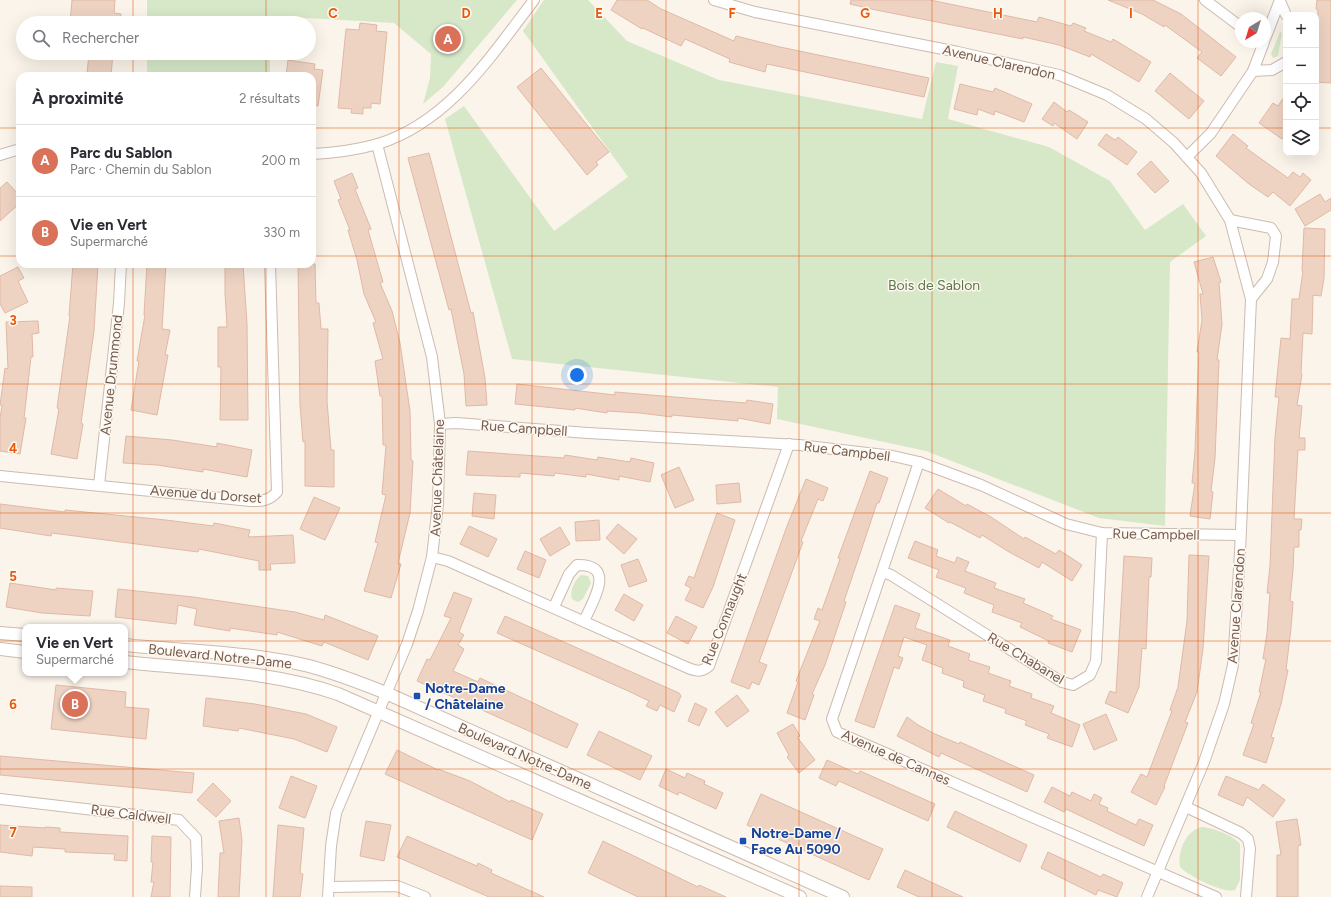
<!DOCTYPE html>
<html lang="fr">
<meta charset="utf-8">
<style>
:root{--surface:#fff;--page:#f7f7f7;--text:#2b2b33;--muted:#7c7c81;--line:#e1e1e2;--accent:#da7159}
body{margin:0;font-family:Figtree,sans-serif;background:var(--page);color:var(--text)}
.controls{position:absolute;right:12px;top:12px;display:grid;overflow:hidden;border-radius:8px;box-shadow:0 4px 16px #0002}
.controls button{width:36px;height:36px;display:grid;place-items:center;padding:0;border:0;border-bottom:1px solid var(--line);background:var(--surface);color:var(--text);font:20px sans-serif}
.compass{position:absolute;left:1235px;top:12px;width:36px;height:36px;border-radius:50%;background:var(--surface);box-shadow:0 4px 16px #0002;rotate:218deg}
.you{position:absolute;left:577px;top:375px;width:14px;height:14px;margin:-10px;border:3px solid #fff;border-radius:50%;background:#1a73e8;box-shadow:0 0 0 6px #1a73e833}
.badge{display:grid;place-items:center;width:26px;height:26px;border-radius:50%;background:var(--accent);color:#fff;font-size:13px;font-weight:700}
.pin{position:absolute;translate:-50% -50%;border:2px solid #fff;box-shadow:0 1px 4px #0006}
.popup{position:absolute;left:22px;top:624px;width:106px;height:52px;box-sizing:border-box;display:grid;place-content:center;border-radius:8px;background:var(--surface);filter:drop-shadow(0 1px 3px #0005);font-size:13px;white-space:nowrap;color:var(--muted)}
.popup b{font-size:15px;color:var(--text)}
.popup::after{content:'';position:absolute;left:50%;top:100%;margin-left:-8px;border:8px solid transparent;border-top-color:var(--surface)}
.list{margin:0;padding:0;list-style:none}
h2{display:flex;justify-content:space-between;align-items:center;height:52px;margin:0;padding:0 16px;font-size:17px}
h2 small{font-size:13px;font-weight:400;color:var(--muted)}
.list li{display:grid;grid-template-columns:26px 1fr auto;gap:12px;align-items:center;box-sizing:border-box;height:72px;padding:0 16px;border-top:1px solid var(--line)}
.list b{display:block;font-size:15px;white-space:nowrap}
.list p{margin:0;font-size:13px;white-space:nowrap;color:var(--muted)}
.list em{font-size:13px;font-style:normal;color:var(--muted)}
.icon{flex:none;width:22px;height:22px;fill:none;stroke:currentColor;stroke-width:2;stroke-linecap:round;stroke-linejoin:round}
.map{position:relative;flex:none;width:1331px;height:897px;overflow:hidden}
.search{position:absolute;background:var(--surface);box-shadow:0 4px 16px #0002;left:16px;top:16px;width:300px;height:44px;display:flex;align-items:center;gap:10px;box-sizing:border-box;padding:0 14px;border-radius:22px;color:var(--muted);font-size:15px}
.panel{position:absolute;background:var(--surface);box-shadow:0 4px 16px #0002;left:16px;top:72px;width:300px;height:196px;border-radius:12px}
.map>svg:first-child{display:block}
.green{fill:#d7e8c9}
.building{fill:#eed3c3;stroke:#e0b9a5}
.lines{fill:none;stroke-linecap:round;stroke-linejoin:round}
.minor-casing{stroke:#ccbbb0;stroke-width:12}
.tertiary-casing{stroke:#ccbbb0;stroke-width:14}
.minor{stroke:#fff;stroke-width:10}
.tertiary{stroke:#fff;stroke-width:12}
.grid{fill:none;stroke:#e8590c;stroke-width:1;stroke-opacity:0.55}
.transit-dot{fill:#1a4fb4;stroke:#fef8f0;stroke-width:1.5}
.labels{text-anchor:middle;stroke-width:3;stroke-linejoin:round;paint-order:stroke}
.street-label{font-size:14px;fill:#745b4f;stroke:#fef8f0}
.park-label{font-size:14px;fill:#587848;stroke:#fef8f0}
.transit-label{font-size:14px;font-weight:bold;fill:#164399;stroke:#fef8f0;text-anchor:start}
.grid-label{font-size:13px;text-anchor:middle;font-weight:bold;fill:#e8590c;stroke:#fef8f0;stroke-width:3;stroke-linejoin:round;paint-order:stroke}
</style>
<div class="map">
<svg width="1331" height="897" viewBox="0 0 1331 897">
<rect width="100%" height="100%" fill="#fbf4ea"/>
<!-- green -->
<g class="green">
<path d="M147,0H517L443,87L423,104L430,78L431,54L394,23L272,16L271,23H147Z"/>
<path d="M544,0H588L627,41L719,80L922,119L936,62L958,66L948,119L1049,147L1110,181L1145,230L1183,204L1206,236L1170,262L1165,526L1099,518L926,451L777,419L778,387L512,359L445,119L464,106L554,231L628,177L523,31Z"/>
<path d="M1280,32L1282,33L1278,56L1273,58L1271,54Z"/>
<rect x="147" y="53" width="123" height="23"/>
<path d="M581,575L588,576L591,583L583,599L578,602L572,599C569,592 575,579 581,575Z"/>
<path d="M1202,827C1213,828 1233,835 1240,844V880L1235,890C1224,894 1188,876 1180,867C1177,852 1186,830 1202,827Z"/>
</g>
<!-- building -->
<g class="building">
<path d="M72,0H115L114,13L121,14L120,23H70Z"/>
<path d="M617,0H647L661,9L734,41L736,36L780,47L929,78L924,97L767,64L765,72L729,62L730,59L685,39L681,46L643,28L642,29L611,10Z"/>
<path d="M851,0H930L1037,22L1039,17L1071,26L1073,23L1086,28L1084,31L1111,42L1113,39L1151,62L1139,82L1091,54L1090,57L1059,45L1023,37V39L876,10L850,4Z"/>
<path d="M1108,0H1153L1181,14L1236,57L1221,76L1197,58L1202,52L1165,25L1164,27L1142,14Z"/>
<path d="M1317,0H1331V83L1316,82L1318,10L1316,9Z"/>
<path d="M360,23L377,25L376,31L387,32L380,104L371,103V108H363V114L351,113L352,109L338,108L346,29L359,30Z"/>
<path d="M89,53H113L111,76L87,74Z"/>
<path d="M288,60L315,64L314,69L323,70L318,106L312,105V76H286Z"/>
<path d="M541,68L609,152L596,162L598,165L587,175L517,87Z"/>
<path d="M1170,73L1204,101L1189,119L1155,91Z"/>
<path d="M960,84L993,92L995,88L1032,104L1024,122L995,111L994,115L978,109L977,115L954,109Z"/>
<path d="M1286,94V133L1282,139L1259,123L1273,103L1278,106Z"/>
<path d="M1054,102L1067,112L1069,110L1088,122L1077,139L1054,123L1053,126L1042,119Z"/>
<path d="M1106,134L1115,140L1118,137L1137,152L1127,165L1098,145Z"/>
<path d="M1233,134L1248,146L1246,148L1288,178L1293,172L1300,177L1303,173L1311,180L1290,206L1273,192L1268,197L1249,184L1216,156Z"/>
<path d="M429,153L471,313L473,312L485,378L487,405L466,406L464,374L451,309L449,310L408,158Z"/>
<path d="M1151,161L1169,181L1155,193L1137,174Z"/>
<path d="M352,173L358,188L355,189L371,229L368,230L383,282L380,283L392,311L400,343L410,411L411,460L413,461L410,513L398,563L401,564L391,598L364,591L378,543L375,542L386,495L382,494L386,445H383L382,396H380L375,361L383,359L373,323L376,322L364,294L357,260L348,230H350L338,200L341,199L334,181Z"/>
<path d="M7,182L20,196V203L0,221V188Z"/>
<path d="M1320,194L1325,202L1331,198V210L1305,226L1295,209Z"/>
<path d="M1304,228L1325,229L1324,278L1321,296L1313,295L1312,334L1303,333L1301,373L1302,374L1297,405L1302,406L1299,438H1305V450H1298L1294,519H1302L1301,530H1299V547H1294L1293,570L1290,601L1293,602L1291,628L1286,670H1288L1281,704L1271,737L1274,738L1266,763L1243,755L1254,724L1251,723L1261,692H1259L1266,659H1263L1267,633L1270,593H1267L1270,566L1275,437L1279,397H1275L1281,338L1290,339L1292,299H1299L1303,271H1302Z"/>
<path d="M1213,257L1221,282L1219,283L1222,324L1217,360H1219L1215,458L1211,491L1213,492L1210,519L1190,516L1195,483H1192L1195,451L1199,352H1197L1202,320L1200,294H1203L1194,262Z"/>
<path d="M73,264H98L94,331L81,423L83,424L77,459L51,454L59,409L57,408L70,316H69Z"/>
<path d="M147,264H166L162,329L170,330L165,355H168L157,415L131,410L139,361H137L145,315H144Z"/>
<path d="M225,264H243L247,324L248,420H220L221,367H218V327H227L225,293Z"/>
<path d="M298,264H315L316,303H319L321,329H328L327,401L331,450H334V487L305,486V441L303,442L300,405Z"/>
<path d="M18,267L24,278L18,281L28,302L5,313L0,304V276Z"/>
<path d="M38,321L39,333L32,334L33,357H31L24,418H26L20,454L0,451V419L2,405H0L5,368L8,369L6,322Z"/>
<path d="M517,384L615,395V392L746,403L747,400L773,404L770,424L738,418V421L672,415V417L640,413L607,411V413L575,408V410L515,404Z"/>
<path d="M126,436L172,440L217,447V443L252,450L247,477L203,469V472L157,465L123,463Z"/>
<path d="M468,451L564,458L565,455L597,460L598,457L630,462L631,458L654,463L650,482L619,476V480L586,474V477L555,473L554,476L520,473V477L466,475Z"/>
<path d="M679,467L694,500L675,508L661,475Z"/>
<path d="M870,471L888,478L879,503H877L865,539L844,601L846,602L825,665L812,694L814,695L805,720L787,713L798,682L796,681L820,621L814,619L818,608L822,610L840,559L838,558Z"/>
<path d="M806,479L828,488L823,501L818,499L801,541L803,542L759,662L767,665L759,685L752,682L749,689L731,682L787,526Z"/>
<path d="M739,483L741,502L717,504L716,485Z"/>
<path d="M938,489L966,506L967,504L991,517L1024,539L1025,537L1056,554L1059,550L1082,565L1072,581L1042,562L1039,568L1009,552L982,535L980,538L950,522L949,523L925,508Z"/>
<path d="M474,493L496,495L494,519L472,516Z"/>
<path d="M314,497L340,508L325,540L300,529Z"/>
<path d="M0,504L65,512V510L166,520L213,526L214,523L250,530L248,537L293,535L295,563L270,564L271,570H259V561L199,549L198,552L52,533L51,536L0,528Z"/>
<path d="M717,513L735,520L713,587L703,608L685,600L691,588L685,585L689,576L694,578Z"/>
<path d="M599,520L600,540L576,541L575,522Z"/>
<path d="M618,524L637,539L624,554L606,538Z"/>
<path d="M469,526L497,539L488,557L460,544Z"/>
<path d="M560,527L570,544L550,556L540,539Z"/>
<path d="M915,541L938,550L936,556L955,563L957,557L969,562L965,571L996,583L994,588L1025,599L1023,603L1053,616L1051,619L1081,630L1072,652L1048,643L1049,641L1020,627L1022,623L992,612L994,605L964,593L966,588L936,577L939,570L908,558Z"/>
<path d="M525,551L546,560L539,578L517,569Z"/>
<path d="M1189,555L1209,556L1203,649L1197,692L1185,722L1188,723L1164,786L1165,787L1156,805L1131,792L1141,774L1147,777L1172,711L1170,710L1178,687L1187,621Z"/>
<path d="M1124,556L1152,558L1151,577H1149L1146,649L1142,648L1139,687L1128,713L1105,703L1110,691L1116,693Z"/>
<path d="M638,559L647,581L629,587L621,565Z"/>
<path d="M10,583L56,590V588L93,591L90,616L42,613L6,607Z"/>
<path d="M118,589L193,597L295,612L324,620L325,615L378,636L368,660L324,642L322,646L277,632V635L230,628V631L194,625L197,609L178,605L176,624L115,617Z"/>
<path d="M454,592L472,599L459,632L464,635L458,645L464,649L453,671L478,682L480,678L578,724L567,748L417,681L427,659L430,660L451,618L444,616Z"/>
<path d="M624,594L643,605L634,621L615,610Z"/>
<path d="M895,605L920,614L915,628L950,640L948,646L970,654L968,660L990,667L988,673L1011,681L1009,686L1032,694L1031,698L1054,706L1051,713L1080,725L1072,747L1047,738L1049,734L1025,725L1027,721L1005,713L1006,709L983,701L985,695L963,687L964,681L942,673L943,668L922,660L927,645L904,637L898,656L903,658L899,669L894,667L874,728L855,721Z"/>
<path d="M505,616L679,693L681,696L674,712L660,705L657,711L646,706L649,701L626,690L497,633Z"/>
<path d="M676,616L697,627L688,644L667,633Z"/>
<path d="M56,685L126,692L125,707L149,709L146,739L51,729Z"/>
<path d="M737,695L749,711L727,727L715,712Z"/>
<path d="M206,698L255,704L306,714L337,727L327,752L294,739L239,728L238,731L203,726Z"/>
<path d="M695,703L707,709L699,726L688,721Z"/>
<path d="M1106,714L1117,740L1094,750L1083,724Z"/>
<path d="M907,717L918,725L935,734L959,744L960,742L1034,775L1027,792L941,753L939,757L897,736Z"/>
<path d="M793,724L800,736L797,737L815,760L799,773L787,757L789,755L777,733Z"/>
<path d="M599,731L652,756L640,780L587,755Z"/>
<path d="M397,750L438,770V769L470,781L510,802L511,800L543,814L532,840L385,774Z"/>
<path d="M0,756L194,773L192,793L0,775Z"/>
<path d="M827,760L858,774L860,771L935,804L928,821L839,781L836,786L819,778Z"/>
<path d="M666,769L685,778L687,773L705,781L704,784L723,793L716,809L679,792L678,795L659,786Z"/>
<path d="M291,776L317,786L305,818L279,808Z"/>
<path d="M1226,776L1259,790L1263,784L1285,800L1273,817L1247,797L1243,806L1218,795Z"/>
<path d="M213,783L231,801L216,817L197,800Z"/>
<path d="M1052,787L1070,796L1072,792L1091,801L1094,794L1102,798L1099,804L1108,808L1107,811L1136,825L1139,819L1153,825L1144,846L1066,809L1064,812L1044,802Z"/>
<path d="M761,794L883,849L869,880L747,825Z"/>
<path d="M955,811L1027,845L1020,862L947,827Z"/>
<path d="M239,818L242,840L239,897H218L220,853H224L219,821Z"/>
<path d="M1297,819L1301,845L1298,846V897H1277V855H1281L1276,822Z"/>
<path d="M366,821L391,825L384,861L360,856Z"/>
<path d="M0,825L45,828V827L60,828V832L128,836L127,861L114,860L115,854L65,852V849L33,847L32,856L0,852Z"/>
<path d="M278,825L304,828L300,873L303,874L300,897H273Z"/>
<path d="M152,836L171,837L170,897H151L154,882H151L153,862H151Z"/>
<path d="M407,836L477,866L478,863L492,870L491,873L544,897H489L397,857Z"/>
<path d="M603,841L698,887L699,885L726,897H638L588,873Z"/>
<path d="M1048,852L1101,877L1103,874L1123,883L1117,897L1098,890L1096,895L1041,868Z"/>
<path d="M905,870L963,897H919L897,887Z"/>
<path d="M0,886L32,887V897H0Z"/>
</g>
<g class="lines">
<!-- minor casing -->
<g class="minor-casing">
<g id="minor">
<path d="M714,0L755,12L958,52L1059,75L1107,95L1146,119L1174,143L1201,173L1230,220L1251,299L1240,552L1233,665L1224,704L1204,762L1147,897"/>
<path d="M1205,0L1241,27"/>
<path d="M1280,1L1286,15"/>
<path d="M1265,39L1280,0"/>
<path d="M1253,71L1272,70L1286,62"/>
<path d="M312,154C334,153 356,150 378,144C449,122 491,56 534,0"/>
<path d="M0,155L20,149"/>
<path d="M1187,157L1211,133L1253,71L1264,42"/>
<path d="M1230,220L1271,228L1276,236L1273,262L1267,279L1251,299"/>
<path d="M440,424L456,423L588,433L799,445L893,456L919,462L981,485L1066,524L1102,533L1240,535"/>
<path d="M919,462L832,719L837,732L1216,897"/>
<path d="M0,476L251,501C262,501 269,501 277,492L270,264"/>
<path d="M99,485L119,303L121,264"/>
<path d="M432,557L448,561L679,664C691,669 699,675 709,666L789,444"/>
<path d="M882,572L891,575L1062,682L1073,685L1090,675L1096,661L1102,533"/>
<path d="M554,607L569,574L577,565C617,564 593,601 584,621"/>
<path d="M0,799L179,820L196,838L197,867L195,897"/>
<path d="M1186,807L1241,833L1248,839L1250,849L1246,897"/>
<path d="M329,887L397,886L425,897"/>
<path d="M328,897L331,846L336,813L407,644L418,611L432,557L438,504L440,424L432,357L377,144"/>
</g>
</g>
<!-- tertiary casing -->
<g class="tertiary-casing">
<g id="tertiary">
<path d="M0,633L25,635"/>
<path d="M125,645C184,651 252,652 309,666C335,673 361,683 386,693L843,897"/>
<path d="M0,649L25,652"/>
<path d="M125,662C196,670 270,670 338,694L800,897"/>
</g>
</g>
<!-- minor -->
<use href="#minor" class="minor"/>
<!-- tertiary -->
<use href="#tertiary" class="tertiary"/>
</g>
<!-- grid -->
<path class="grid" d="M133,0V23M266,0V23M399,0V897M532,0V897M666,0V897M799,0V897M932,0V897M1065,0V897M1198,0V897M133,53V76M266,53V76M0,128H20M312,128H1286M1316,128H1331M0,256H20M312,256H1331M133,264V897M266,264V897M0,384H1331M0,513H1331M0,641H1331M0,769H1331"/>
<!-- markers -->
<g class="transit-dot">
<rect x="413" y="692" width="8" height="8" rx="2"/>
<rect x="739" y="837" width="8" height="8" rx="2"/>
</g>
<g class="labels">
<!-- street labels -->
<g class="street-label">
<text transform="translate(999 62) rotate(13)" y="5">Avenue Clarendon</text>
<text transform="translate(111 375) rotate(-84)" y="5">Avenue Drummond</text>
<text transform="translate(524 428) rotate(4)" y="5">Rue Campbell</text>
<text transform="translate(847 451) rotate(7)" y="5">Rue Campbell</text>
<text transform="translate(437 478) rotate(-88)" y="5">Avenue Châtelaine</text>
<text transform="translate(206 494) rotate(4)" y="5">Avenue du Dorset</text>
<text transform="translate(1156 534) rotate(1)" y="5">Rue Campbell</text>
<text transform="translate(1236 606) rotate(-86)" y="5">Avenue Clarendon</text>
<text transform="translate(724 619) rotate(-68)" y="5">Rue Connaught</text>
<text transform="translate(220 656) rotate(6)" y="5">Boulevard Notre-Dame</text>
<text transform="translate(1026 658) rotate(31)" y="5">Rue Chabanel</text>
<text transform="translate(525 756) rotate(24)" y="5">Boulevard Notre-Dame</text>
<text transform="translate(896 757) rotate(24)" y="5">Avenue de Cannes</text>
<text transform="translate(131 814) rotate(7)" y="5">Rue Caldwell</text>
</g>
<!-- park labels -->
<g class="park-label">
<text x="934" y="290">Bois de Sablon</text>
</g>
<!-- transit labels -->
<g class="transit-label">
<text x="425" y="693">Notre-Dame<tspan x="425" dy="16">/ Châtelaine</tspan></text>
<text x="751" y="838">Notre-Dame /<tspan x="751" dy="16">Face Au 5090</tspan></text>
</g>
</g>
<g class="grid-label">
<text x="333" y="18">C</text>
<text x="466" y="18">D</text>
<text x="599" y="18">E</text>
<text x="732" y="18">F</text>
<text x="865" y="18">G</text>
<text x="998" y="18">H</text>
<text x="1131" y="18">I</text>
<text x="13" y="325">3</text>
<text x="13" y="453">4</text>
<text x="13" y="581">5</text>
<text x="13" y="709">6</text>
<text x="13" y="837">7</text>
</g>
</svg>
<div class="controls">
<button>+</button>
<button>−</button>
<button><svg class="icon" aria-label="locate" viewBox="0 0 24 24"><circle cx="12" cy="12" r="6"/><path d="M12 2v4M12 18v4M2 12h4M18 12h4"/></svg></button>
<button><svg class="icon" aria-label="layers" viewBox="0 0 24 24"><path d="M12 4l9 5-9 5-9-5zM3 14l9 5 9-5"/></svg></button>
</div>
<svg class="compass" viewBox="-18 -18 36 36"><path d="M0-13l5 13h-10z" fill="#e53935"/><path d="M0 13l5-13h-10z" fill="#7c7c81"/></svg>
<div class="you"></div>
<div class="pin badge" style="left:448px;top:39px">A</div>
<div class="pin badge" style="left:75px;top:704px">B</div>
<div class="popup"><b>Vie en Vert</b>Supermarché</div>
<div class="search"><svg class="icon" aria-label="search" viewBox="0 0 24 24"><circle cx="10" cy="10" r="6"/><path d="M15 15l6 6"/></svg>Rechercher</div>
<section class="panel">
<h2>À proximité<small>2 résultats</small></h2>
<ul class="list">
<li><span class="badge">A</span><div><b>Parc du Sablon</b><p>Parc · Chemin du Sablon</p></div><em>200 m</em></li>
<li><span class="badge">B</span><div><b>Vie en Vert</b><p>Supermarché</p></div><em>330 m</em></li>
</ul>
</section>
</div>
